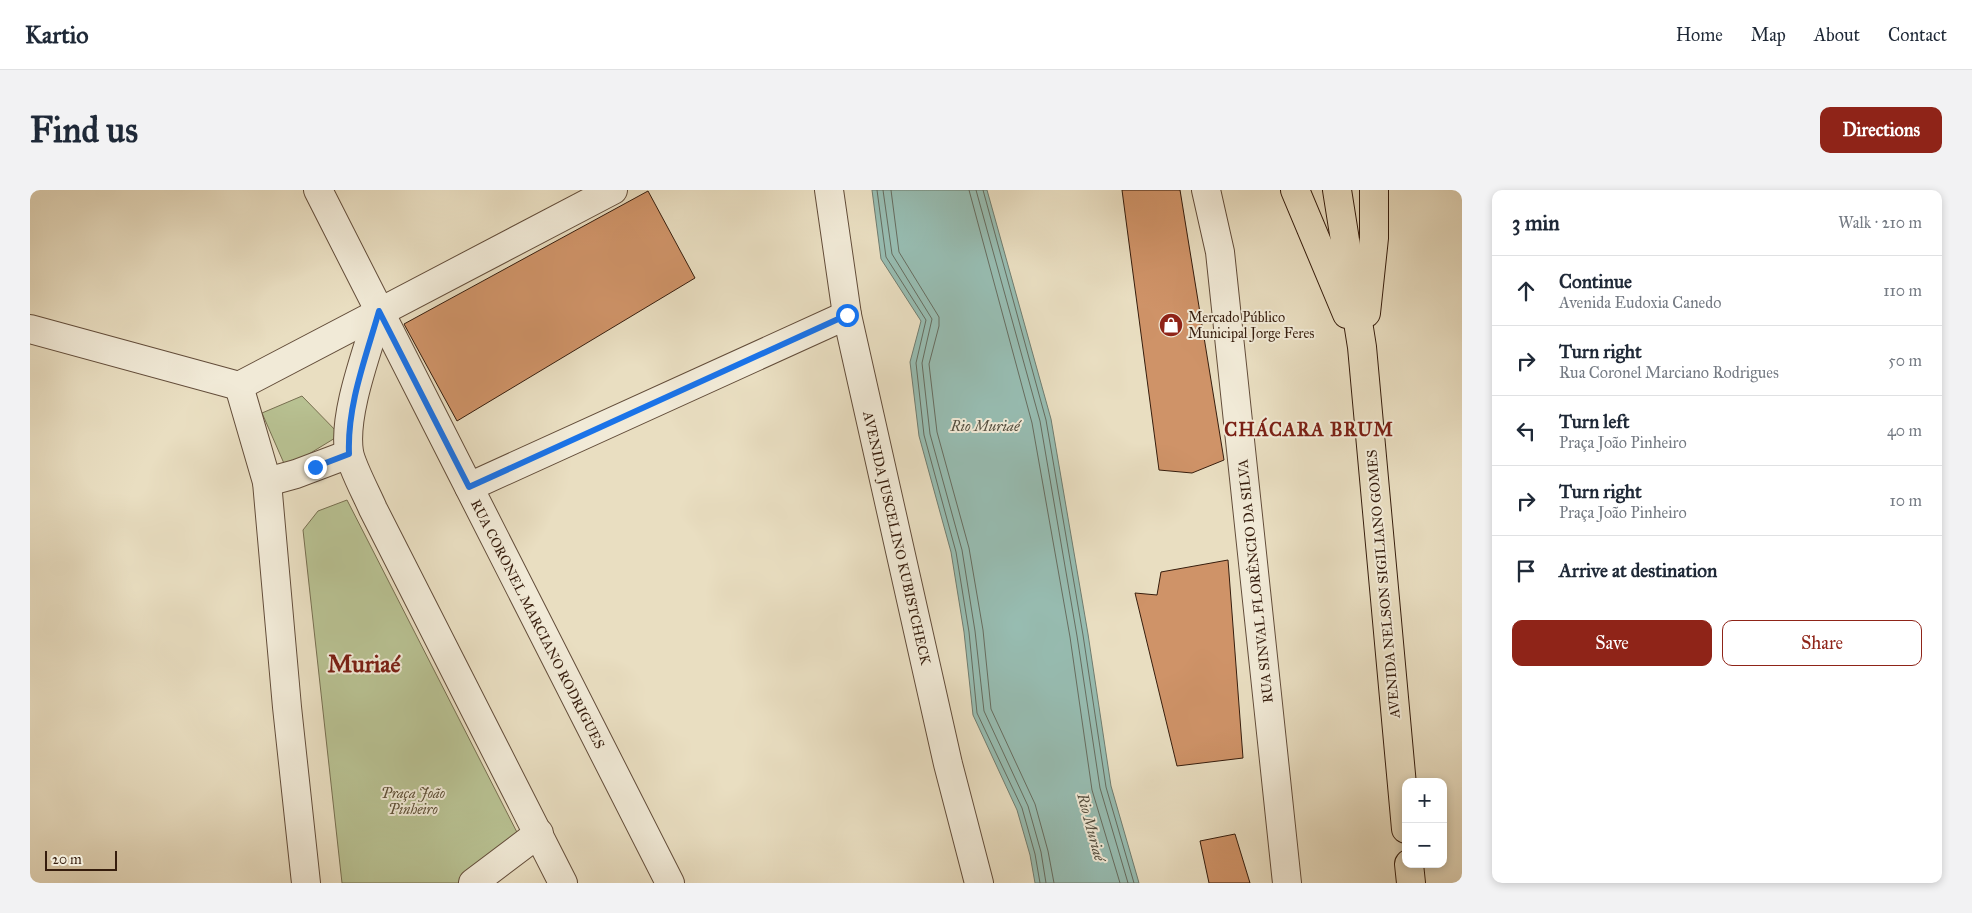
<!DOCTYPE html>
<meta charset="utf-8">
<style>
:root{--surface:#fff;--page:#f2f2f3;--text:#1f2937;--muted:#747a83;--line:#e0e1e3;--accent:#8f2418}
body{margin:0;font-family:"IM FELL Great Primer",serif;background:var(--page);color:var(--text)}
.controls{position:absolute;right:15px;bottom:15px;display:grid;overflow:hidden;border-radius:10px;box-shadow:0 2px 8px #0003}
.controls button{width:45px;height:45px;display:grid;place-items:center;padding:0;border:0;border-bottom:1px solid var(--line);background:var(--surface);color:var(--text);font:25px sans-serif}
.scale{position:absolute;left:15px;bottom:12px;width:72px;box-sizing:border-box;padding-left:5px;border:2px solid #361d0d;border-top:0;font-size:14px;line-height:18px;white-space:nowrap;color:#361d0d;-webkit-text-stroke:4px #f1ead7;paint-order:stroke}
.stop{position:absolute;width:15px;height:15px;margin:-11px;border:4px solid #1a73e8;border-radius:50%;background:#fff}
.stop.end{background:#1a73e8;border-color:#fff;box-shadow:0 1px 5px #0008}
.list{margin:0;padding:0;list-style:none}
h2{display:flex;justify-content:space-between;align-items:center;height:65px;margin:0;padding:0 20px;font-size:21px}
h2 small{font-size:16px;font-weight:400;color:var(--muted)}
.list li{display:grid;grid-template-columns:32px 1fr auto;gap:15px;align-items:center;box-sizing:border-box;height:70px;padding:0 20px;border-top:1px solid var(--line)}
.list b{display:block;font-size:19px;white-space:nowrap}
.list p{margin:0;font-size:16px;white-space:nowrap;color:var(--muted)}
.list em{font-size:16px;font-style:normal;color:var(--muted)}
.actions{display:flex;gap:10px;padding:15px 20px}
.actions a{flex:1;padding:11px 0;border:1px solid var(--accent);border-radius:10px;text-align:center;font-size:18px;color:var(--accent)}
.actions .main{background:var(--accent);color:#fff}
.icon{flex:none;width:28px;height:28px;fill:none;stroke:currentColor;stroke-width:2;stroke-linecap:round;stroke-linejoin:round}
.map{position:relative;flex:none;width:1432px;height:693px;overflow:hidden;border-radius:10px}
header{display:flex;align-items:center;gap:30px;box-sizing:border-box;height:70px;padding:0 25px;background:var(--surface);border-bottom:1px solid var(--line)}
header strong{font-size:24px}
nav{display:flex;gap:28px;margin-inline-start:auto;font-size:18px}
.intro{display:flex;align-items:center;justify-content:space-between;box-sizing:border-box;height:120px;padding:0 30px}
h1{margin:0;font-size:35px}
.button{padding:12px 22px;border-radius:10px;background:var(--accent);color:#fff;font-size:18px;font-weight:700}
main{display:flex;gap:30px;padding:0 30px}
aside{flex:1;background:var(--surface);border-radius:10px;box-shadow:0 2px 8px #0003}
.map>svg:first-child{display:block}
.green{fill:#b8c192;stroke:#776f50}
.water{fill:#97bcb1;stroke:#707c6f}
.lines{fill:none;stroke-linecap:round;stroke-linejoin:round}
.shore{stroke:#666c5f;stroke-width:1}
.building{fill:#cf9368;stroke:#361d0d}
.minor-casing{stroke:#634d3a;stroke-width:30}
.highway-casing{stroke:#361d0d;stroke-width:30}
.minor{stroke:#f1ead7;stroke-width:28}
.highway{stroke:#e9dec1;stroke-width:28}
.route{stroke:#1a73e8;stroke-width:6}
.labels{text-anchor:middle;stroke-width:4;stroke-linejoin:round;paint-order:stroke}
.poi-label{font-size:14px;fill:#361d0d;stroke:#f1ead7;text-anchor:start}
.street-label{font-size:14px;fill:#361d0d;stroke:#f1ead7}
.park-label{font-size:14px;font-style:italic;fill:#5d4e35;stroke:#f1ead7}
.water-label{font-size:15px;font-style:italic;fill:#534d3e;stroke:#f1ead7}
.district-label{font-size:19px;font-weight:bold;letter-spacing:1px;fill:#7a1f14;stroke:#f1ead7}
.town-label{font-size:24px;font-weight:bold;fill:#7a1f14;stroke:#f1ead7}
</style>
<header>
<strong>Kartio</strong>
<nav><a>Home</a><a>Map</a><a>About</a><a>Contact</a></nav>
</header>
<div class="intro"><h1>Find us</h1><a class="button">Directions</a></div>
<main>
<div class="map">
<svg width="1432" height="693" viewBox="0 0 1432 693">
<rect width="100%" height="100%" fill="#e9dec1"/>
<filter id="stains"><feTurbulence type="fractalNoise" baseFrequency=".004" numOctaves="4"/><feColorMatrix values="0 0 0 0 .2 0 0 0 0 .09 0 0 0 0 .02 0 0 0 .5 -.17"/></filter>
<radialGradient id="worn" r=".72"><stop offset=".6" stop-color="#630" stop-opacity="0"/><stop offset="1" stop-color="#630" stop-opacity=".3"/></radialGradient>
<!-- green -->
<g class="green">
<path d="M272,206L310,245L256,278L232,223Z"/>
<path d="M317,310L494,656L438,693H312L273,340L288,321Z"/>
</g>
<!-- water -->
<path class="water" d="M842,0H957L1021,229L1058,444L1081,596L1109,693H1005L1000,665L987,620L943,525L934,442L921,362L889,246L880,172L891,131L851,69Z"/>
<g class="lines">
<!-- shore -->
<g class="shore">
<path d="M847,0L856,67L896,130L886,173L894,245L926,362L939,442L947,523L992,618L1005,664L1010,693"/>
<path d="M853,0L862,64L902,129L892,173L900,244L932,360L945,441L954,521L998,616L1011,662L1016,693"/>
<path d="M861,0L869,62L909,127V136L899,174L907,242L939,358L953,440L961,519L1005,614L1018,661L1024,693"/>
<path d="M939,0L1002,233L1040,447L1062,600L1090,693"/>
<path d="M946,0L1010,231L1047,446L1070,598L1098,693"/>
<path d="M953,0L1016,230L1053,445L1076,597L1104,693"/>
</g>
</g>
<!-- building -->
<g class="building">
<path d="M1092,0H1150L1194,270L1162,283L1129,280Z"/>
<path d="M618,1L665,88L427,231L374,134Z"/>
<path d="M1198,370L1213,568L1147,576L1105,403L1127,405L1131,382Z"/>
<path d="M1205,644L1220,693H1179L1170,651Z"/>
</g>
<g class="lines">
<!-- minor casing -->
<g class="minor-casing">
<g id="minor">
<path d="M288,0L640,693"/>
<path d="M799,0L817,125L918,574L949,693"/>
<path d="M1176,0L1190,62L1257,693"/>
<path d="M349,121C338,160 313,223 319,262C321,275 337,305 343,319L533,693"/>
<path d="M0,139L209,196"/>
<path d="M209,196L237,292L257,517L276,693"/>
<path d="M209,196L583,0"/>
<path d="M237,292L266,284L319,264"/>
<path d="M439,297L817,125"/>
<path d="M443,693L509,643"/>
</g>
</g>
<!-- highway casing -->
<g class="highway-casing">
<g id="highway">
<path d="M1265,0L1317,124"/>
<path d="M1307,0L1332,157L1376,639"/>
<path d="M1336,123L1344,48V0"/>
<path d="M1379,674L1381,693"/>
</g>
</g>
<!-- minor -->
<use href="#minor" class="minor"/>
<!-- highway -->
<use href="#highway" class="highway"/>
</g>
<g class="lines">
<!-- route -->
<path class="route" d="M285,277L319,264C317,215 336,167 349,121L439,297L817,125"/>
</g>
<!-- icons -->
<defs>
<g id="shop-disc" transform="scale(1.25)"><circle r="9.5" fill="#8f2418" stroke="#f1ead7"/><path d="M-5-2.5h2.3a2.7 3.5 0 0 1 5.4 0H5L5.5 6h-11ZM-1.5-2.5h3a1.5 2.3 0 0 0-3 0Z" fill="#fff"/></g>
</defs>
<g fill-rule="evenodd">
<use href="#shop-disc" x="1141" y="135"/>
</g>
<g class="labels">
<!-- poi labels -->
<g class="poi-label">
<text x="1158" y="132">Mercado Público<tspan x="1158" dy="16">Municipal Jorge Feres</tspan></text>
</g>
<!-- street labels -->
<g class="street-label">
<text transform="translate(867 348) rotate(77)" y="5">AVENIDA JUSCELINO KUBISTCHECK</text>
<text transform="translate(1225 391) rotate(-96)" y="5">RUA SINVAL FLORÊNCIO DA SILVA</text>
<text transform="translate(1353 394) rotate(-95)" y="5">AVENIDA NELSON SIGILIANO GOMES</text>
<text transform="translate(508 434) rotate(63)" y="5">RUA CORONEL MARCIANO RODRIGUES</text>
</g>
<!-- park labels -->
<g class="park-label">
<text x="383" y="608">Praça João<tspan x="383" dy="16">Pinheiro</tspan></text>
</g>
<!-- water labels -->
<g class="water-label">
<text x="955" y="241">Rio Muriaé</text>
<text transform="translate(1061 637) rotate(75)" y="5">Rio Muriaé</text>
</g>
<!-- district labels -->
<g class="district-label">
<text x="1279" y="246">CHÁCARA BRUM</text>
</g>
<!-- town labels -->
<g class="town-label">
<text x="334" y="482">Muriaé</text>
</g>
</g>
<rect width="100%" height="100%" filter="url(#stains)"/>
<rect width="100%" height="100%" fill="url(#worn)"/>
</svg>
<div class="controls">
<button>+</button>
<button>−</button>
</div>
<div class="scale">20 m</div>
<div class="stop" style="left:817px;top:125px"></div>
<div class="stop end" style="left:285px;top:277px"></div>
</div>
<aside>
<h2>3 min<small>Walk · 210 m</small></h2>
<ul class="list">
<li><svg class="icon" aria-label="ahead" viewBox="0 0 24 24"><path d="M12 20V5M6 11l6-6 6 6"/></svg><div><b>Continue</b><p>Avenida Eudoxia Canedo</p></div><em>110 m</em></li>
<li><svg class="icon" aria-label="right" viewBox="0 0 24 24"><path d="M7 20v-9h11M14 6l5 5-5 5"/></svg><div><b>Turn right</b><p>Rua Coronel Marciano Rodrigues</p></div><em>50 m</em></li>
<li><svg class="icon" aria-label="left" viewBox="0 0 24 24"><path d="M17 20v-9H6M10 6l-5 5 5 5"/></svg><div><b>Turn left</b><p>Praça João Pinheiro</p></div><em>40 m</em></li>
<li><svg class="icon" aria-label="right" viewBox="0 0 24 24"><path d="M7 20v-9h11M14 6l5 5-5 5"/></svg><div><b>Turn right</b><p>Praça João Pinheiro</p></div><em>10 m</em></li>
<li><svg class="icon" aria-label="arrive" viewBox="0 0 24 24"><path d="M6 21V4h12l-3 4 3 4H6"/></svg><div><b>Arrive at destination</b></div></li>
</ul>
<div class="actions"><a class="main">Save</a><a>Share</a></div>
</aside>
</main>
